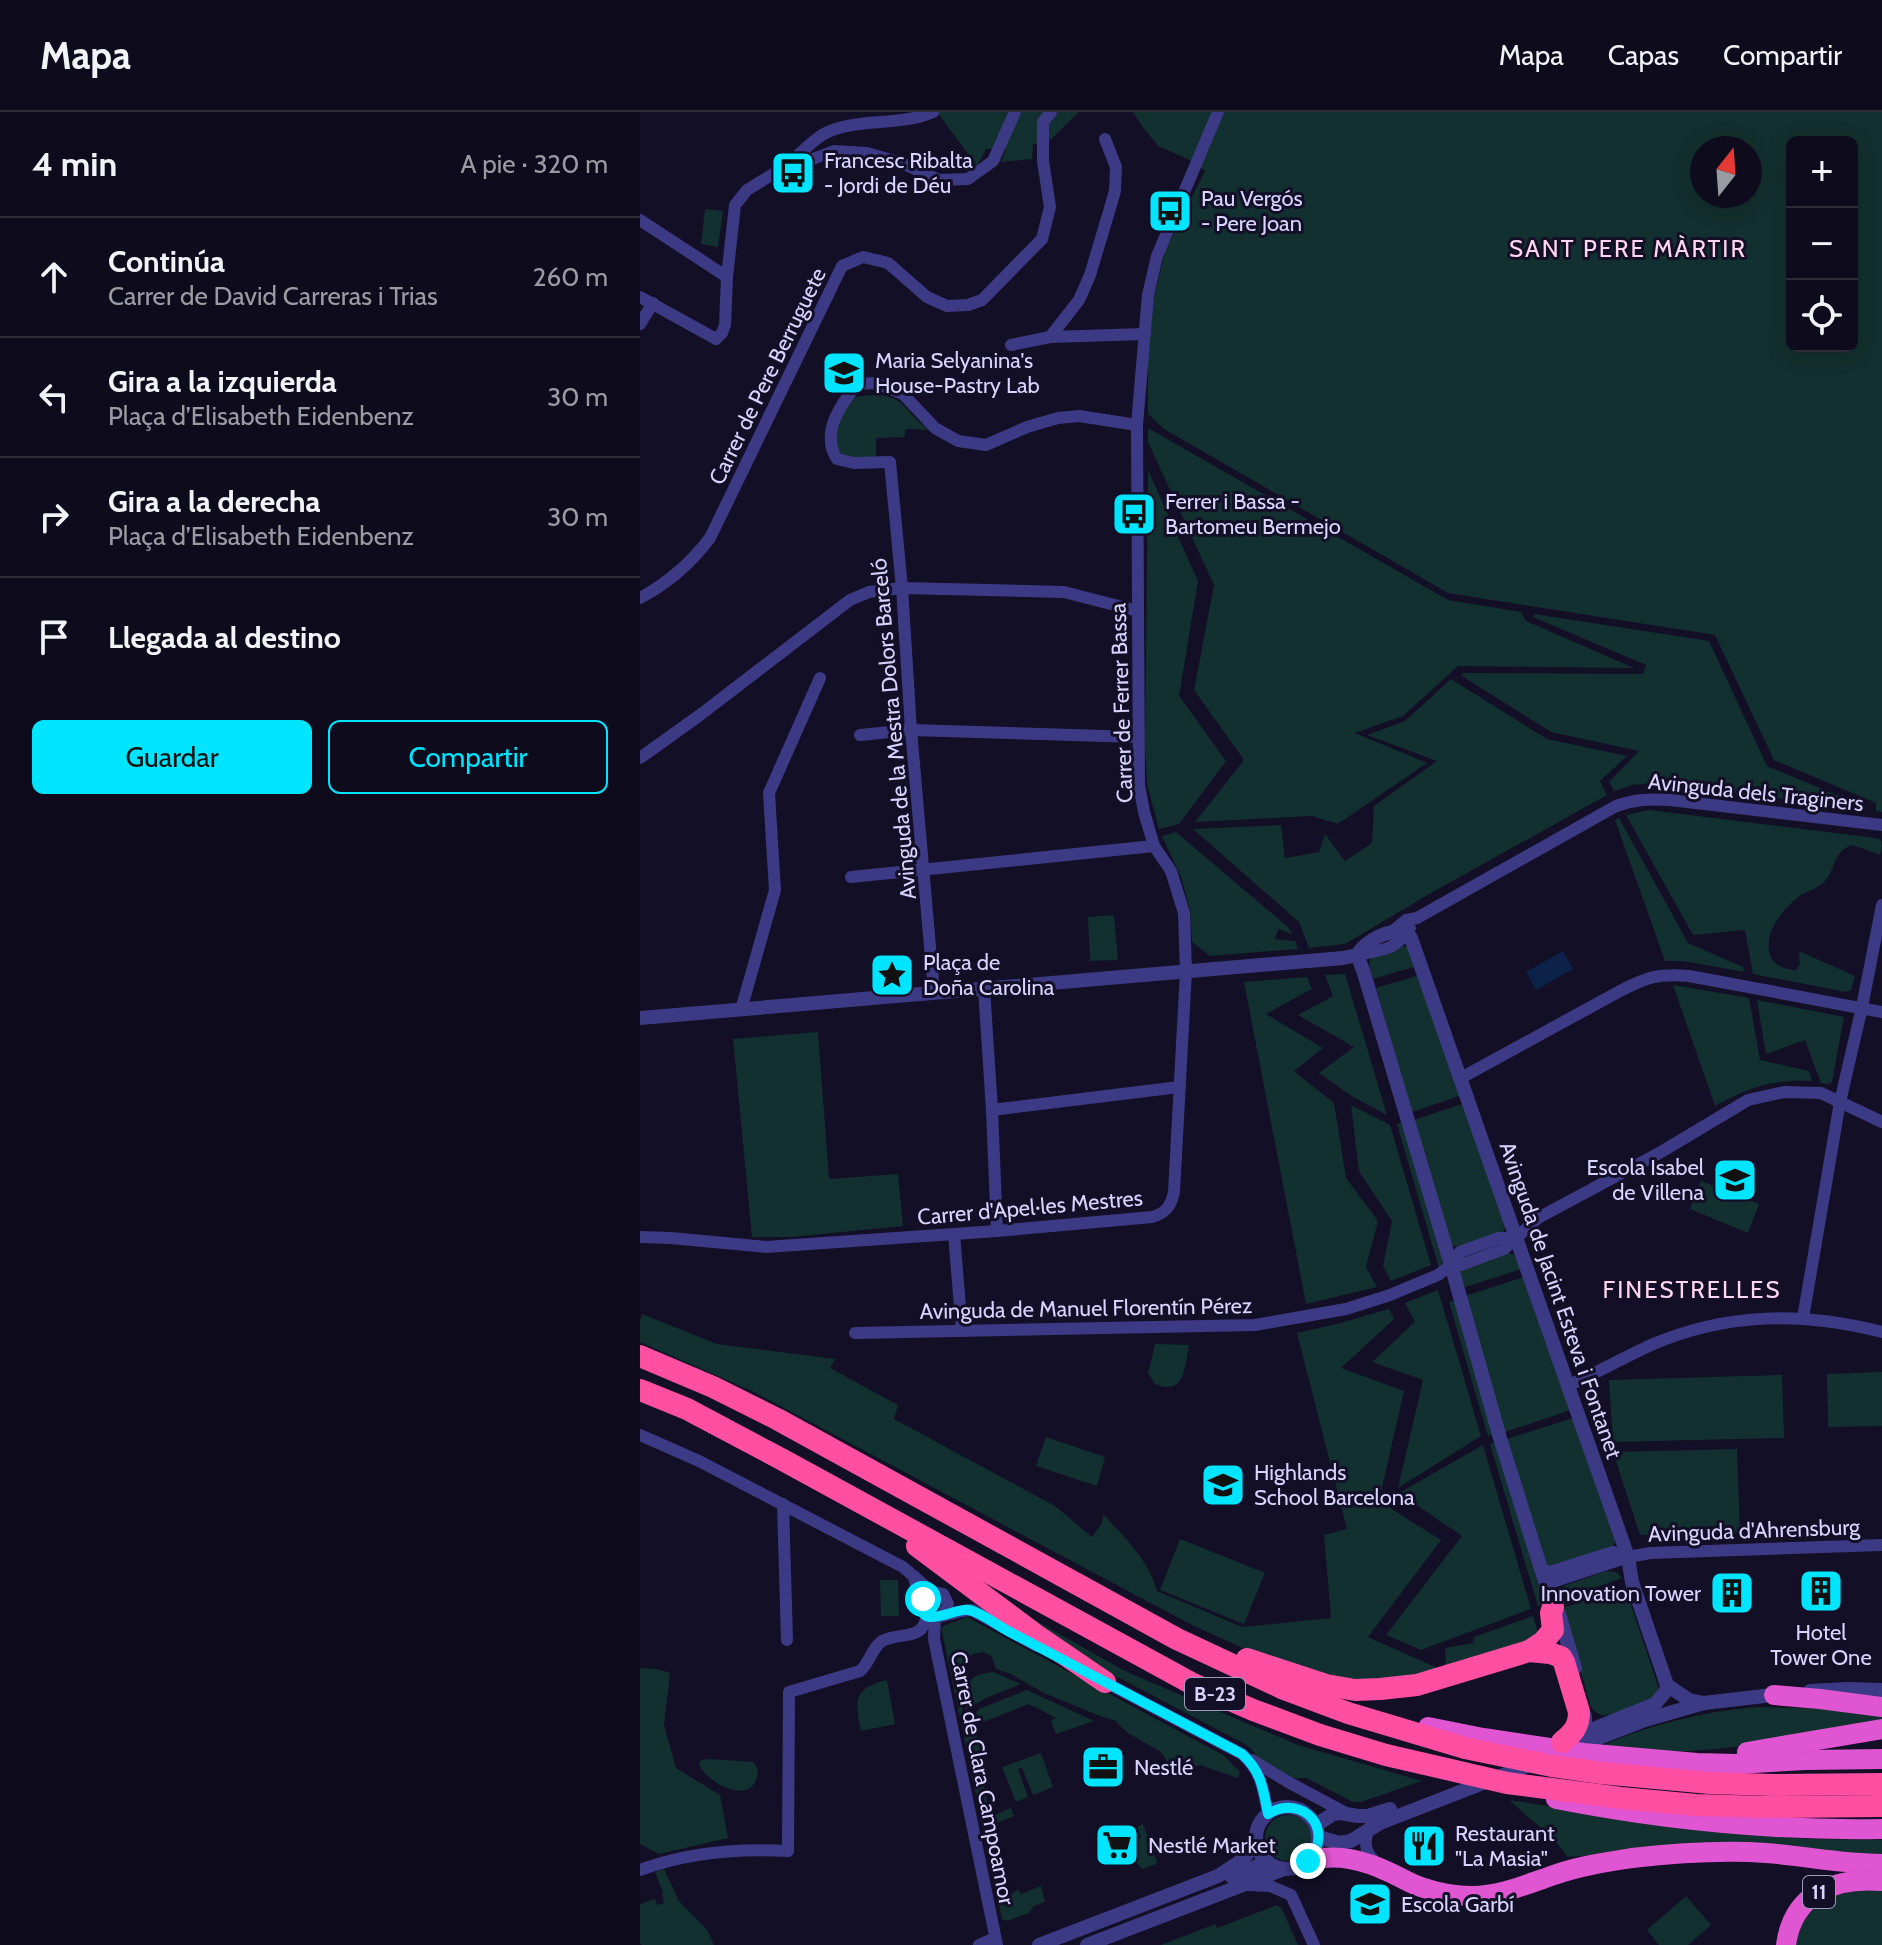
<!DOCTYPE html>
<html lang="es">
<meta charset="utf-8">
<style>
:root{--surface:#0e0b1c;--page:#171425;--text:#f1f3f6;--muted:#9b9ba3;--line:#2e2b3b;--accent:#00e5ff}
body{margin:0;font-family:Cabin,sans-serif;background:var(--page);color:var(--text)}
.controls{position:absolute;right:24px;top:24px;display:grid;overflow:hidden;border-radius:12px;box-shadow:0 4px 20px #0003}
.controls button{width:72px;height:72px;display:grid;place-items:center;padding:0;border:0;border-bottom:2px solid var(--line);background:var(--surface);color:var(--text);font:40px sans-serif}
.compass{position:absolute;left:1050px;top:24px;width:72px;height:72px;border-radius:50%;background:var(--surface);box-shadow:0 4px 20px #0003;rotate:17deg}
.stop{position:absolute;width:24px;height:24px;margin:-18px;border:6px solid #00e5ff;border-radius:50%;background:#fff}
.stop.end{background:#00e5ff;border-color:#fff;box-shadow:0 2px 8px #0008}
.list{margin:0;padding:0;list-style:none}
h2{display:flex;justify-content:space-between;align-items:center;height:104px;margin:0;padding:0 32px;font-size:34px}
h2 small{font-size:26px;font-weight:400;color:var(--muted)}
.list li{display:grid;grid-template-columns:52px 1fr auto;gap:24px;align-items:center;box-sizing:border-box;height:120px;padding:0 32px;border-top:2px solid var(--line)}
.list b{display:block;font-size:30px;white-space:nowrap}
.list p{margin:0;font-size:26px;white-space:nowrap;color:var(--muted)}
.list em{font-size:26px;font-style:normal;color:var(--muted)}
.actions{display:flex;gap:16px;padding:24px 32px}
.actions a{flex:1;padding:18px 0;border:2px solid var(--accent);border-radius:12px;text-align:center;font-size:28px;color:var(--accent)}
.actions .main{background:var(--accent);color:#111}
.icon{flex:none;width:44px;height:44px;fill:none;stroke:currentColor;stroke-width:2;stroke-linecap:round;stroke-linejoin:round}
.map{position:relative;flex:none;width:1242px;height:1833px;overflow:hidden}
header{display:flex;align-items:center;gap:48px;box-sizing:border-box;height:112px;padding:0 40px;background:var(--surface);border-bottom:2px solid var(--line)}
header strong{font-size:38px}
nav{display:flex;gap:44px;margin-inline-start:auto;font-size:28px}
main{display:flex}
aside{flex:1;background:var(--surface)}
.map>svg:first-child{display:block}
.green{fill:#12302f;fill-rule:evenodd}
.water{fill:#0c2248}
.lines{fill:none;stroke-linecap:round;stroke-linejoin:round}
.minor{stroke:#3d3a85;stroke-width:12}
.tertiary{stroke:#3d3a85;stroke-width:14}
.trunk{stroke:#e055d1;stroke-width:20}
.motorway{stroke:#ff4fa3;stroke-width:22}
.route{stroke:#00e5ff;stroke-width:10}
.labels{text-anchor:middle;stroke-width:6;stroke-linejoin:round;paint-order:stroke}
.shield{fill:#130f26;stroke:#9e99be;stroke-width:2}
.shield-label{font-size:20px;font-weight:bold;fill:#d9d4ff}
.poi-label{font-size:22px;fill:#d9d4ff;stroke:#130f26;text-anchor:start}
.street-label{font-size:22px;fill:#d9d4ff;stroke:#130f26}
.neighbourhood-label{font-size:24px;letter-spacing:2px;fill:#ffd6f0;stroke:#130f26}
</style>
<header>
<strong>Mapa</strong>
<nav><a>Mapa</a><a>Capas</a><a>Compartir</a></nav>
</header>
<main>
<aside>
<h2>4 min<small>A pie · 320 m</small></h2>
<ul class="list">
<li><svg class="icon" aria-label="ahead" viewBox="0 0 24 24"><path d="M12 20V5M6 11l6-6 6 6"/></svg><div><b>Continúa</b><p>Carrer de David Carreras i Trias</p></div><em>260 m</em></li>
<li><svg class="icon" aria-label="left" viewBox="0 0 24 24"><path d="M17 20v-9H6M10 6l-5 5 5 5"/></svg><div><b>Gira a la izquierda</b><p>Plaça d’Elisabeth Eidenbenz</p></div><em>30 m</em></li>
<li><svg class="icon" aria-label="right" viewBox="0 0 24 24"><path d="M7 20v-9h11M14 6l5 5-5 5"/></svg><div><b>Gira a la derecha</b><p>Plaça d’Elisabeth Eidenbenz</p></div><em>30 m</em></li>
<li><svg class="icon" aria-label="arrive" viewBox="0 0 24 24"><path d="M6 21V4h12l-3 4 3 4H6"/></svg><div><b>Llegada al destino</b></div></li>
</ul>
<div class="actions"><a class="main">Guardar</a><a>Compartir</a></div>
</aside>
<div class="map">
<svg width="1242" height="1833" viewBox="0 0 1242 1833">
<rect width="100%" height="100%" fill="#130f26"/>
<!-- green -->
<g class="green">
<path d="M297,0H439L408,30L393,32L392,47L361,50L366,37H346L337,54Z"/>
<path d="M493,0H1242V700L1236,699V691L1134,648L1075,523L808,481L524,317L508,302V222L512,194L525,139L565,59L550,48L518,34L502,14ZM1152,30H1212V234H1152ZM1062,36H1110V84H1062Z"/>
<path d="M65,97L83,99L78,135L61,132Z"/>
<path d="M232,283C267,282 265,303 290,318L266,317L264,325L236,326V344L231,347L205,345C203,344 197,338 196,335C190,321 206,296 213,285Z"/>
<path d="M508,316L808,488L881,500L886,509L994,556L818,554L763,604L715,621L787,651L698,712L672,704L555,710L604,648L554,578L574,473L508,330Z"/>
<path d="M508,358L558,469L539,584L586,649L539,712L519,717L507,672L505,633Z"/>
<path d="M894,502L1069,529L1127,654L1223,694L1225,697L1014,671L992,673L974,679L969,670L999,639L911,620L822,564L823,561L1003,562L1006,553L893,505Z"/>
<path d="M811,567L907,627L987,644L960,669L967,683L791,781L705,832L669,836L659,810L553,717L641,713L645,746L679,740L685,722L705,749L732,731L734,694L797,649L727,623L765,609Z"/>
<path d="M1009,698L1235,726L1241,728L1242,735L1240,743L1213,733C1191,739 1197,759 1183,771C1177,777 1167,779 1161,783C1144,795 1123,820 1130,843C1133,853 1146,858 1156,858L1160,852L1159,842L1161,840L1215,864L1211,878L1206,880L1113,862L1105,818L1053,823L986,703Z"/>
<path d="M979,706L1048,831L1103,855L1104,860L1043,849H1025L975,708Z"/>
<path d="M536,720L648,815L652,822L638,817L635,827L655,829L658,837L570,844L552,830L550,798L541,765L522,724Z"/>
<path d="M474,803L478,848L450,849L448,805Z"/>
<path d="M764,834L767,835L777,854L733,867L729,851L731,845Z"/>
<path d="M705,862L747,1003L710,983L679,961L714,935L658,903L693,884L685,863Z"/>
<path d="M780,863L822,983L772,1000L736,876Z"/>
<path d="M667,865L672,877L626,902L683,936L654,959L694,991L706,1066L738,1109L726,1155L737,1175L666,1192L604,870Z"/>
<path d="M1033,873L1109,886L1120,948L1169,959L1172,969C1133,967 1109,975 1075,994Z"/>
<path d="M1117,888L1204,905L1192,970L1188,972L1181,971L1165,928L1126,942Z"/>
<path d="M178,920L189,1067L258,1062L263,1114L151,1125H112L93,927Z"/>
<path d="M825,991L865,1110V1116L862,1121L816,1135L811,1132L774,1008Z"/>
<path d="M711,993L750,1013L791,1153L751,1169L743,1154L752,1109L719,1059Z"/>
<path d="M763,1010L803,1149L799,1156L757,1012Z"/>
<path d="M1061,1069L1119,1092L1108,1121L1050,1097Z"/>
<path d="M869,1141L877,1144L882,1157L822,1176L819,1162L821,1158Z"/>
<path d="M884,1165L931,1298L865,1320L825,1184Z"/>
<path d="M798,1178L841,1324L758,1376L783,1268L732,1250L775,1210L765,1191Z"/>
<path d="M815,1188L854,1322L848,1324L809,1190Z"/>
<path d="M749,1197L754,1207L701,1256L764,1279L739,1389L801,1428L728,1525L802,1558L767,1567L710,1571L636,1551L552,1513L112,1279L0,1230V1209L2,1202L77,1232L195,1247L190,1256L258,1293L254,1307L415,1394L452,1425L462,1411L463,1402C484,1425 509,1448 517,1479L602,1515L691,1506L684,1423L707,1417L657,1221L697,1212Z"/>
<path d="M515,1232L549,1233C545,1254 545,1285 515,1272L508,1261Z"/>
<path d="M1242,1260V1314L1188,1315L1187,1262Z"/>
<path d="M1142,1263L1144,1326L973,1330L969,1268Z"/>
<path d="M933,1306L975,1430L972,1436L912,1456L906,1454L867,1327Z"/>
<path d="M406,1325L465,1345L457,1374L396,1354Z"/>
<path d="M857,1330L904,1492L898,1494L850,1332Z"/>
<path d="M843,1333L891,1497L781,1538L746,1523L822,1424L759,1381Z"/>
<path d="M1097,1337L1100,1421L1000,1423L973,1340Z"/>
<path d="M540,1427L625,1461L604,1512L520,1478Z"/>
<path d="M966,1459L976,1460L982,1466L920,1488V1477L926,1473Z"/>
<path d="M240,1468H258L259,1504H241Z"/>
<path d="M985,1475L1019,1577L1016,1586C1004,1590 974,1605 962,1603C956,1602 955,1599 951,1595L923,1496Z"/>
<path d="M358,1487L483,1558L508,1569L658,1633L782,1669L721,1690H713L666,1666H648L618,1646L611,1637L603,1631L466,1559Z"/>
<path d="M893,1504L899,1525L803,1558L806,1549L805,1536L833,1531L834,1525Z"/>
<path d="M327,1505L583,1643L600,1660L598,1666L560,1653L545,1657L535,1656L528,1651L521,1640L488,1621L479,1613L476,1609L460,1604L404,1581L371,1562L356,1557L352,1545L344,1540L332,1542L326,1551L328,1563L323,1572L320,1585L323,1602L320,1606L301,1515Z"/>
<path d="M0,1556L16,1557L30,1561L24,1613L36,1656L80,1683L88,1726L19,1742L0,1732Z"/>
<path d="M353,1560L381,1572L346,1586L326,1598C322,1575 327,1562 353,1560Z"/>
<path d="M247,1568L255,1612L221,1619C215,1590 212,1576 247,1568Z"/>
<path d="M387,1578L454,1609L416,1622L411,1609L416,1606L389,1592L333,1614L342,1637L337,1639L348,1694L351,1693L355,1703L371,1696L374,1704L343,1716L322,1615L339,1597Z"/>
<path d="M1116,1595L1201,1597L1242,1602V1609C1177,1621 1113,1636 1047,1639C1018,1640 989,1637 961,1634C1011,1612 1062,1600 1116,1595Z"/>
<path d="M401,1641L413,1675L393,1683L382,1656L378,1657L388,1685L376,1690L362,1655Z"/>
<path d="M70,1647L113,1650C118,1656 119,1660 116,1668C106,1693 65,1669 59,1652L61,1648Z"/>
<path d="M870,1688L1044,1716L1168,1727L1242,1728V1747L964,1742L927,1745C914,1721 888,1708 870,1688Z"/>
<circle cx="648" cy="1726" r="23"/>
<path d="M503,1712L517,1749L516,1752L502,1757L485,1737L487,1731L497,1729L501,1725L497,1715Z"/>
<path d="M24,1757L39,1789L67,1818L74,1833H2L0,1831V1792L15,1787L17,1793L24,1791L22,1782L23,1781L15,1760Z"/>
<path d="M401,1774L405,1790L394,1794L389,1801L367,1809L362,1807L358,1787L368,1785L378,1777L381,1782Z"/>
<path d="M1205,1778H1242V1833H1152L1171,1794Z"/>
<path d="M1046,1784L1071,1813L1048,1833H1019L1007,1818Z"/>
<path d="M637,1793L642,1797L658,1833H521L575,1812L577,1816Z"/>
</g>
<!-- water -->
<path class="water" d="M923,839L933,857L896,878L886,860Z"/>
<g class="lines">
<!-- minor -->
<g class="minor">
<path d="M148,52C159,43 170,31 182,23C213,5 259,15 293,0"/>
<path d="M0,108L87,165"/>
<path d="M0,185L76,227L82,221L85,213L87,165L95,93L107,78L146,54L165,50L194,39L227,41L262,51L299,68L328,67L353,49L375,0"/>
<path d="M0,212L13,191"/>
<path d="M410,225L439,188L450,163L468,103L475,79L476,55L465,27"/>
<path d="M371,233L410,225L505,222"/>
<path d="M0,486C28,471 51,451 70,426L202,154L223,145L248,151L287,185L307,194L328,193L342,188L402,127L410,95L403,49V10L411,0"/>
<path d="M220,623L271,618L497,625"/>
<path d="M0,646L60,603L210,488L229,480L262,476L424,480L498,499"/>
<path d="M211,765L514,734"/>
<path d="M754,818L766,808L777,806L976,694C995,687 1010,687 1030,688L1242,713"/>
<path d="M717,843C743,837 754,840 770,816"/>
<path d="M344,876L352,998L357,1119"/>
<path d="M294,880L271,618L262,476L250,350L214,351L197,347C180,321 201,292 217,272L235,271L263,282L295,316L318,329L346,333L387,315L418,306L439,304L497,313"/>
<path d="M101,898L135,778L129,681L180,566"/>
<path d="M819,967L980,879C1007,865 1019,861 1049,864L1242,900"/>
<path d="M352,998L539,975"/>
<path d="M314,1122L322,1219"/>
<path d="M0,1125L31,1126L126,1135L357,1119L512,1105C526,1101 531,1094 534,1080L546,859L544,801L531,759L514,734L504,700L499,673L497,313L508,183L517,144L578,0"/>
<path d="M811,1153H821L864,1137L898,1106L1021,1040L1108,988L1144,980L1181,981L1242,1010"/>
<path d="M1163,1206L1200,990L1222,895L1242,793"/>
<path d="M215,1221L615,1213L706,1197L750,1183L798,1163L811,1153L820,1140L859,1126H877"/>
<path d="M927,1274C956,1261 983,1246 1011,1233C1088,1200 1162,1200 1242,1220"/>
<path d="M0,1323L59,1349L263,1455L292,1480L303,1482L308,1492L304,1502"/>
<path d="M143,1392L147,1528"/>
<path d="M900,1457L910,1460L973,1440L988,1445"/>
<path d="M906,1472L988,1445L1010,1441L1242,1433"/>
<path d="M287,1504C299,1508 316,1498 332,1498L397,1534"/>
<path d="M295,1506L294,1527L357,1833"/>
<path d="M463,1569L602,1642C622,1660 623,1677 628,1702"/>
<path d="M612,1648L648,1670L704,1700"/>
<path d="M729,1716C723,1731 725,1742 738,1752"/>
<path d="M0,1758C48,1740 97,1736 148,1739L149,1580L220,1559C230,1551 232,1534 244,1528C263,1520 282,1529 287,1504C278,1493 277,1477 274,1464"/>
<path d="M608,1773L630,1774L651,1783L674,1833"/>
<path d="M339,1833L355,1826"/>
</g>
<!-- tertiary -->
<g class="tertiary">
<path d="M717,843L723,858L811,1153L860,1326L913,1495L919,1502L935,1556"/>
<path d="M0,906L703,846L717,843C726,828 749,816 767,821L771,826L988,1445L992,1470L1027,1573"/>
<path d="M1027,1573L1049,1588L1064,1591L1141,1582"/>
<path d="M1170,1579L1206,1577L1242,1578"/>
<path d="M941,1622L1015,1592L1026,1579L1027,1573"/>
<path d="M939,1633L945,1625V1604"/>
<path d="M938,1634L1005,1608L1064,1591"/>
<circle cx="647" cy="1726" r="31"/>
<path d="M676,1713L693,1702L700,1701L718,1704H728L750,1697"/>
<path d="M679,1725L699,1731L711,1729L740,1711L892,1652"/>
<path d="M591,1764L628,1750"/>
<path d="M399,1833L578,1764C596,1752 607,1748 616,1727"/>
<path d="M447,1833L644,1757"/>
</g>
<!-- trunk -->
<g class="trunk">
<path d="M1134,1583L1180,1587L1242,1595"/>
<path d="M788,1615L843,1626L943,1641L1057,1651L1096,1652L1166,1648L1242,1647"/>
<path d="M1107,1640L1242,1617"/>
<path d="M916,1687C1023,1708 1133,1719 1242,1717"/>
<path d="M668,1749C697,1741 724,1748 751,1761C762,1766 772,1773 784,1776C799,1781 816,1784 832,1784C861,1784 887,1772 914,1763C939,1754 966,1750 992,1746C1036,1741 1082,1738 1126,1741C1165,1744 1203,1752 1242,1752"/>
<path d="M1146,1833C1153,1781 1195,1765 1242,1769"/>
</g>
<!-- motorway -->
<g class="motorway">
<path d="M0,1244L73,1275L137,1307L537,1527L644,1577L708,1601L825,1636L912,1654L961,1661L1070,1671L1133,1673L1242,1672"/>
<path d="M0,1278L47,1297L143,1348L551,1571L613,1598L680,1623L746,1643L867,1671L981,1686L1056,1693L1125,1695L1242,1694"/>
<path d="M277,1434L396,1523L465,1570"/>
<path d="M889,1539L910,1541L921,1545L924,1550L939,1600C939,1615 933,1621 922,1630"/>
<path d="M607,1547L686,1573L715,1578L740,1577L777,1573L889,1539L903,1530L913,1518L911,1501L913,1495"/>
</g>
</g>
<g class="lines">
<!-- route -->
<path class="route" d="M283,1487C275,1522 315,1495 329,1498C342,1501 357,1513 368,1519L602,1642C622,1660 623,1677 628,1702C663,1681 696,1718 668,1749"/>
</g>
<!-- icons -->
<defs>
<g id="bus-square" transform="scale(2.3)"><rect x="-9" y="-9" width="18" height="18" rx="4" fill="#00e5ff" stroke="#130f26"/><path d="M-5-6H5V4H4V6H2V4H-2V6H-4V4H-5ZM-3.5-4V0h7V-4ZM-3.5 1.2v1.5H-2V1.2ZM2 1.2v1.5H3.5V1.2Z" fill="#111"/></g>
<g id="school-square" transform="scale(2.3)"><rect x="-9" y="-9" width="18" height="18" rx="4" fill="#00e5ff" stroke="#130f26"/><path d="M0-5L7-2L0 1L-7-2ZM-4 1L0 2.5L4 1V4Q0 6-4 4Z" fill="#111"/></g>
<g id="sight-square" transform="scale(2.3)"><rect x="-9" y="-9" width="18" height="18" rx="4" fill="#00e5ff" stroke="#130f26"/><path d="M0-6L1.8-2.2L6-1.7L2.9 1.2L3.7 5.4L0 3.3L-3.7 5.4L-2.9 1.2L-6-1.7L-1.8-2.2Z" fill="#111"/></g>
<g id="building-square" transform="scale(2.3)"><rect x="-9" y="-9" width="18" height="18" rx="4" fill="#00e5ff" stroke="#130f26"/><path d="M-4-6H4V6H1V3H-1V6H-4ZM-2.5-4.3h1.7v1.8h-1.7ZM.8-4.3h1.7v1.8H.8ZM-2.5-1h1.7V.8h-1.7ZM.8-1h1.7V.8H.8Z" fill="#111"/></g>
<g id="office-square" transform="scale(2.3)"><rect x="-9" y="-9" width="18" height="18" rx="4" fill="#00e5ff" stroke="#130f26"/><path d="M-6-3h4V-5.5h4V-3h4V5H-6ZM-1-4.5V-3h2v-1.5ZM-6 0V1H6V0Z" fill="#111"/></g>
<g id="supermarket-square" transform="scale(2.3)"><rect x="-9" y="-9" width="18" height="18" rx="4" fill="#00e5ff" stroke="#130f26"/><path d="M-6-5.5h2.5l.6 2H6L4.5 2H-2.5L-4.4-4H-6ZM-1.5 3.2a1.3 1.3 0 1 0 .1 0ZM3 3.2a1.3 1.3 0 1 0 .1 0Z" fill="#111"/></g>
<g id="restaurant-square" transform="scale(2.3)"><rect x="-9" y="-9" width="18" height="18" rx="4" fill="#00e5ff" stroke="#130f26"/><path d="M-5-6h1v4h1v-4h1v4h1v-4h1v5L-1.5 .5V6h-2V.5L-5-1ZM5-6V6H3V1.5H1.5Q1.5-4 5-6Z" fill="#111"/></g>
</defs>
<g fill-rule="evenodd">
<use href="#bus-square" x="153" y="61"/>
<use href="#bus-square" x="530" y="99"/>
<use href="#school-square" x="204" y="261"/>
<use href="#bus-square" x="494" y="402"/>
<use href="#sight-square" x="252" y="863"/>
<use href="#school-square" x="1095" y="1068"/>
<use href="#school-square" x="583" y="1373"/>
<use href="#building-square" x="1181" y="1479"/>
<use href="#building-square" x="1092" y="1481"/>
<use href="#office-square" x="463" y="1655"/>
<use href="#supermarket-square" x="477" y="1733"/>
<use href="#restaurant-square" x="784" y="1734"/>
<use href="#school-square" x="730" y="1792"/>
</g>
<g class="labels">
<!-- shield labels -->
<g class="shield">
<rect x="545" y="1566" width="60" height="32" rx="6"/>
<rect x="1163" y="1764" width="32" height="32" rx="6"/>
</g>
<g class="shield-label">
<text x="575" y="1589">B-23</text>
<text x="1179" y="1787">11</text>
</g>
<!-- poi labels -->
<g class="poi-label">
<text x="184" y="56">Francesc Ribalta<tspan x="184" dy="25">- Jordi de Déu</tspan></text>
<text x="561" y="94">Pau Vergós<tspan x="561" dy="25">- Pere Joan</tspan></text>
<text x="235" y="256">Maria Selyanina's<tspan x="235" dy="25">House-Pastry Lab</tspan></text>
<text x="525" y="397">Ferrer i Bassa -<tspan x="525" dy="25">Bartomeu Bermejo</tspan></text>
<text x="283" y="858">Plaça de<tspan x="283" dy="25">Doña Carolina</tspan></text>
<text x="1064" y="1063" text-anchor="end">Escola Isabel<tspan x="1064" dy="25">de Villena</tspan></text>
<text x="614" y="1368">Highlands<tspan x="614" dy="25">School Barcelona</tspan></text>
<text x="1061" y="1489" text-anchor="end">Innovation Tower</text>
<text x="1181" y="1528" text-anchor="middle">Hotel<tspan x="1181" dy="25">Tower One</tspan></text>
<text x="494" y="1663">Nestlé</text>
<text x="815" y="1729">Restaurant<tspan x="815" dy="25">"La Masia"</tspan></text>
<text x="508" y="1741">Nestlé Market</text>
<text x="761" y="1800">Escola Garbí</text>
</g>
<!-- street labels -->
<g class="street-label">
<text transform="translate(127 264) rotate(-64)" y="8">Carrer de Pere Berruguete</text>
<text transform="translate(481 591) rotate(-92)" y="8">Carrer de Ferrer Bassa</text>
<text transform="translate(253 617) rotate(-95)" y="8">Avinguda de la Mestra Dolors Barceló</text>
<text transform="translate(1116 680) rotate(6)" y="8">Avinguda dels Traginers</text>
<text transform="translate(390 1095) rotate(-5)" y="8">Carrer d'Apel·les Mestres</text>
<text transform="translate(921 1188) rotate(71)" y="8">Avinguda de Jacint Esteva i Fontanet</text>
<text transform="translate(446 1196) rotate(-1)" y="8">Avinguda de Manuel Florentín Pérez</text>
<text transform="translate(1114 1418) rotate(-2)" y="8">Avinguda d'Ahrensburg</text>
<text transform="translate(343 1666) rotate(79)" y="8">Carrer de Clara Campoamor</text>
</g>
<!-- neighbourhood labels -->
<g class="neighbourhood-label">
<text x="988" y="145">SANT PERE MÀRTIR</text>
<text x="1052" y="1186">FINESTRELLES</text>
</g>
</g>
</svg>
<div class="controls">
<button>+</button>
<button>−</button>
<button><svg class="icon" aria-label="locate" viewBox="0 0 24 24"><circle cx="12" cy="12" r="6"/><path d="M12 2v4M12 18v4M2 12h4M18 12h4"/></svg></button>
</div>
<svg class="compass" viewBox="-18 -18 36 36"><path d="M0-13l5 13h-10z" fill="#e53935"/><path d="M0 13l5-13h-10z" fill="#9b9ba3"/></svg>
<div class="stop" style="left:283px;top:1487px"></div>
<div class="stop end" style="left:668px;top:1749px"></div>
</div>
</main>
